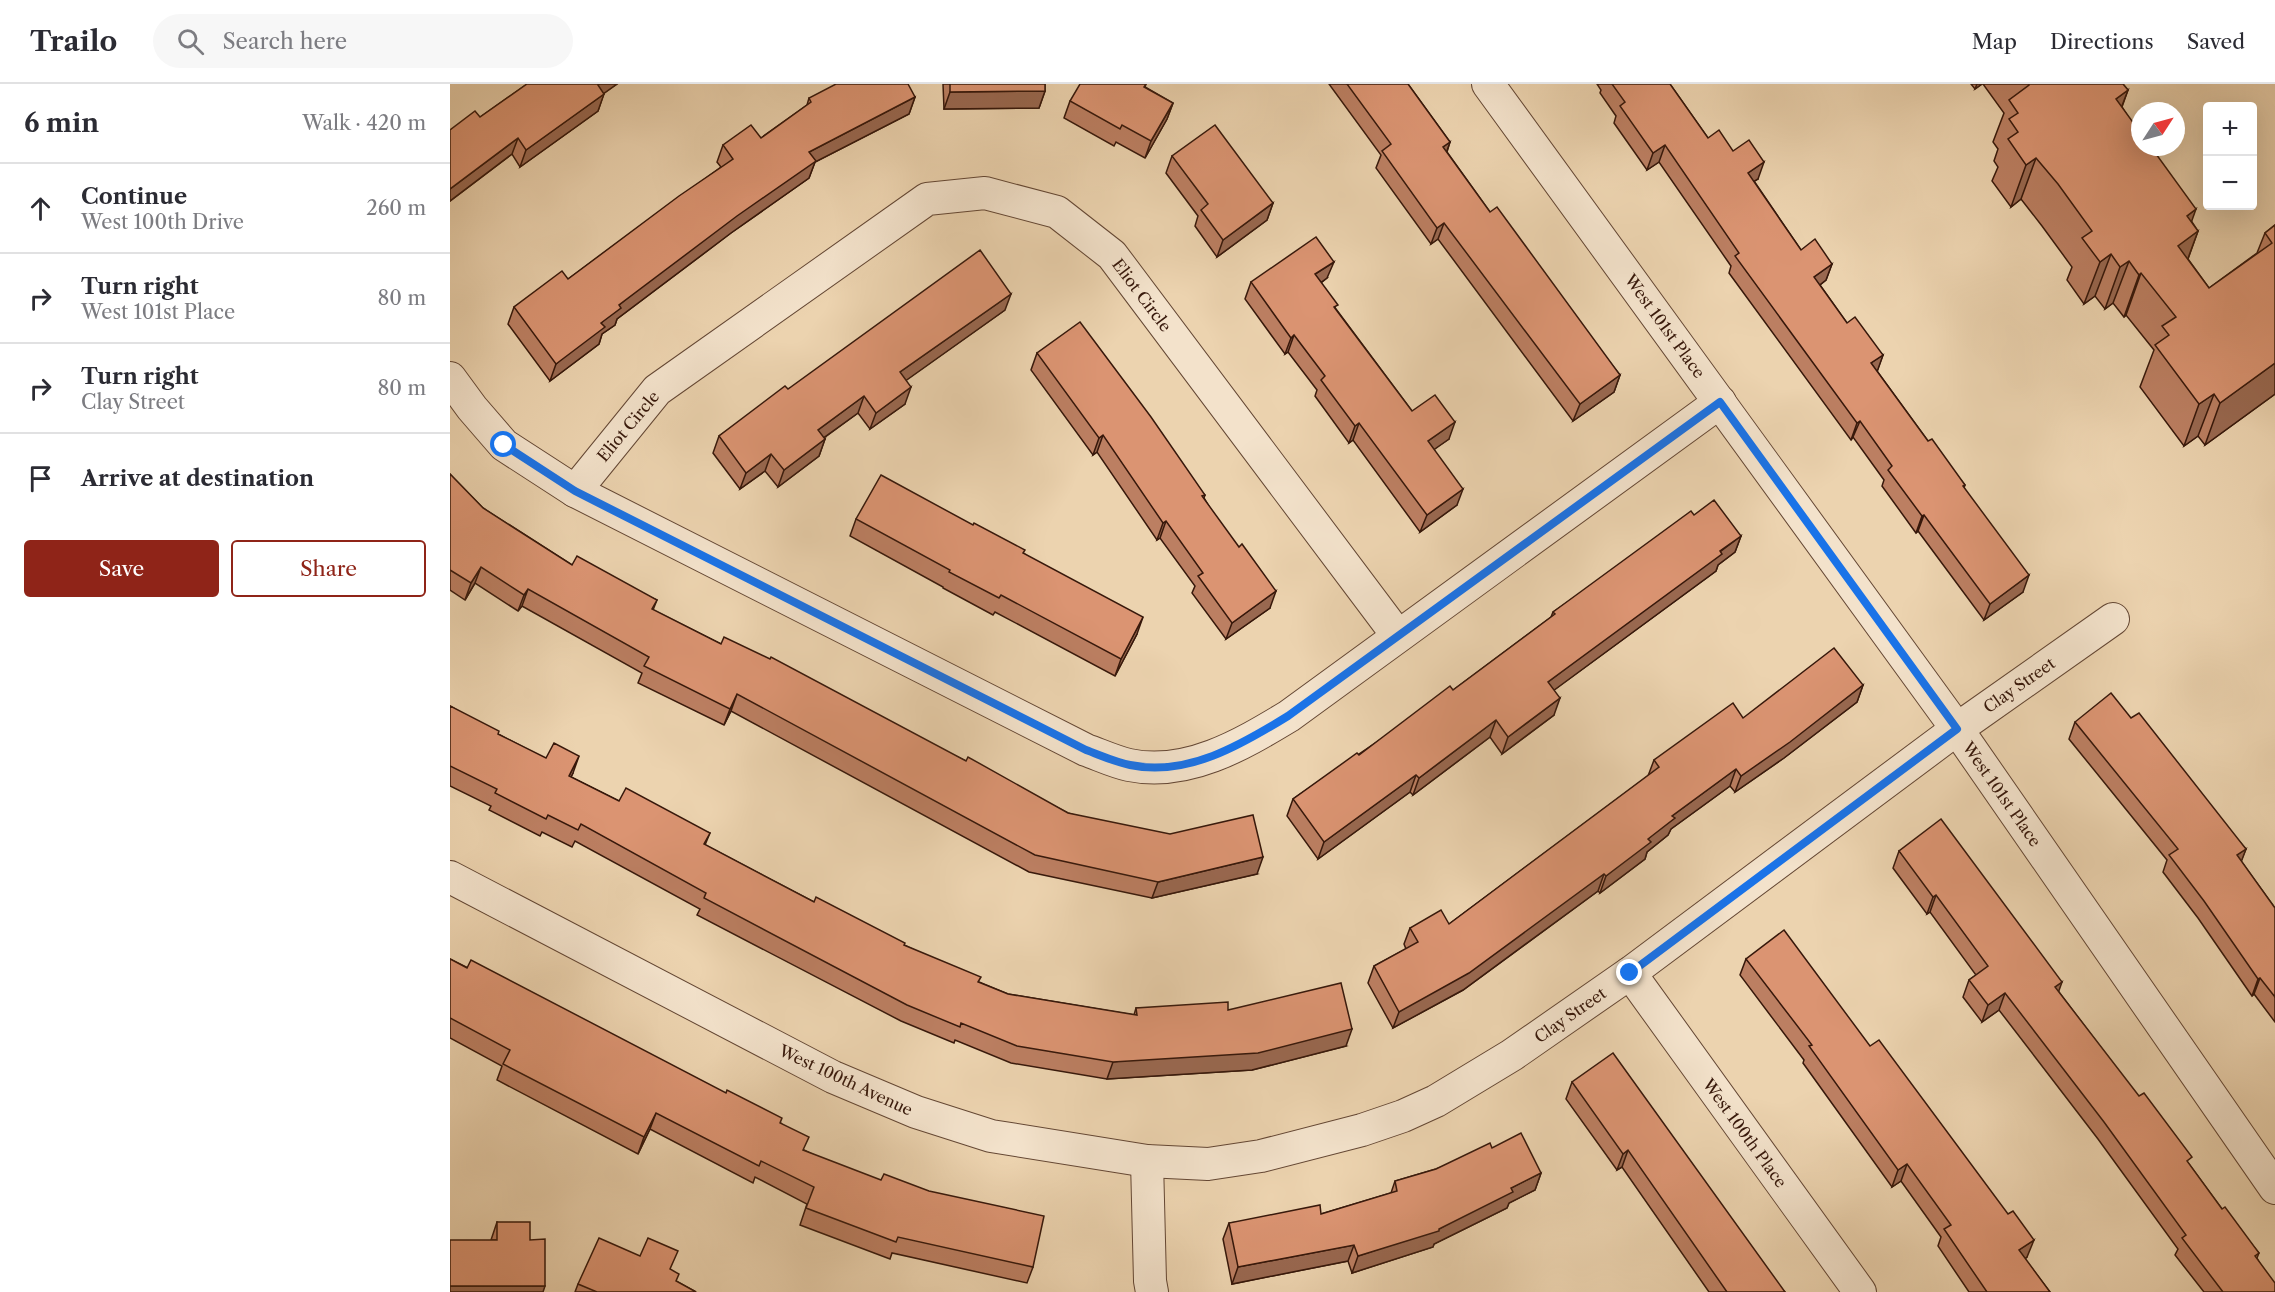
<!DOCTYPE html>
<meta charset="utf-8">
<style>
:root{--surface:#fff;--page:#f7f7f7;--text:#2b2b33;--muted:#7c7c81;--line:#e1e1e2;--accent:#8f2418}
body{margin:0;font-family:"Libre Caslon Text",serif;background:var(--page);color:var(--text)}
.controls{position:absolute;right:18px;top:18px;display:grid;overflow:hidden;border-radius:6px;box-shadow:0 6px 24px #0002}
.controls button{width:54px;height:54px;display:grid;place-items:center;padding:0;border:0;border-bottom:2px solid var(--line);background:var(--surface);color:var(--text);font:30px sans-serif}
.compass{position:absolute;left:1681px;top:18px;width:54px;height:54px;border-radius:50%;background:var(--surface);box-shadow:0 6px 24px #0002;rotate:54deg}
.stop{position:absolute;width:18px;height:18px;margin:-14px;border:4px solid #1a73e8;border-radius:50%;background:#fff}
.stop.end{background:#1a73e8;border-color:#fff;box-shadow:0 2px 6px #0008}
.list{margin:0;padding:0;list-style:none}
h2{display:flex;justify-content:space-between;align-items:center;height:78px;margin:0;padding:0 24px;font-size:26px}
h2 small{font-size:20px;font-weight:400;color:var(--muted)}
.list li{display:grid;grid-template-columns:39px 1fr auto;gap:18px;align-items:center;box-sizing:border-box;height:90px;padding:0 24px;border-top:2px solid var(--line)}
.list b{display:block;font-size:22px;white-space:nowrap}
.list p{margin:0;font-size:20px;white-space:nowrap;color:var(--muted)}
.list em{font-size:20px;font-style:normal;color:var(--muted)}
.actions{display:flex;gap:12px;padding:18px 24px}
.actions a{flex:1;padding:14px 0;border:2px solid var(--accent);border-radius:6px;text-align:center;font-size:21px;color:var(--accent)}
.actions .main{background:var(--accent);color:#fff}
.icon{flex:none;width:33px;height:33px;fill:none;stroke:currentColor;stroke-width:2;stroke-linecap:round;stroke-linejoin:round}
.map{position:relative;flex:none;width:1825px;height:1208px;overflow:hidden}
header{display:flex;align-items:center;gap:36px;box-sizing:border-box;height:84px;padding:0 30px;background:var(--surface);border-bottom:2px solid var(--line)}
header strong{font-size:28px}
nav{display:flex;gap:33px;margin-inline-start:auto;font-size:21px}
.search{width:420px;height:54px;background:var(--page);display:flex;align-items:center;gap:15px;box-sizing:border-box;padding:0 21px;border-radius:33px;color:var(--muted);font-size:22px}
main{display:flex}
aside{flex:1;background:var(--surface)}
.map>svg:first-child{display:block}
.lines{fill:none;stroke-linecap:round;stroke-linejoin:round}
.street-casing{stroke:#644734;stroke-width:34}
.street{stroke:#f3e2cb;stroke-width:32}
.wall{fill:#bc7f62;stroke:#37180b;stroke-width:1.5}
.shaded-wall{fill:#996850;stroke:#37180b;stroke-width:1.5}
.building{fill:#db9472;stroke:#37180b;stroke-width:1.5}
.route{stroke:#1a73e8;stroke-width:8}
.labels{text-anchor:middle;stroke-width:6;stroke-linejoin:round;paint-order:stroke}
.street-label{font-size:16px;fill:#37180b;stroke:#f3e2cb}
</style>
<header>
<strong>Trailo</strong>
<div class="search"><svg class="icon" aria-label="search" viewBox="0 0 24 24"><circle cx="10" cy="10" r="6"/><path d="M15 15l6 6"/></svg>Search here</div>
<nav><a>Map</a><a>Directions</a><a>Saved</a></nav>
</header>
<main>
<aside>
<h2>6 min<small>Walk · 420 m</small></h2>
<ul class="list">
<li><svg class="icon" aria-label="ahead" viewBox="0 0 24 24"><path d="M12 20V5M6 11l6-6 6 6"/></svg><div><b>Continue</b><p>West 100th Drive</p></div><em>260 m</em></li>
<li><svg class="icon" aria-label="right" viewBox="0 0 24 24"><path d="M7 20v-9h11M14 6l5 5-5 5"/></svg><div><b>Turn right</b><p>West 101st Place</p></div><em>80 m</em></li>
<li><svg class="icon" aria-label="right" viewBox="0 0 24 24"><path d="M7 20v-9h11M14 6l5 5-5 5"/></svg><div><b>Turn right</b><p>Clay Street</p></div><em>80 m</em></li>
<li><svg class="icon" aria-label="arrive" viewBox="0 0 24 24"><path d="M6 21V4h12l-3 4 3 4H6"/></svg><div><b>Arrive at destination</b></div></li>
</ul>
<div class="actions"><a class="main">Save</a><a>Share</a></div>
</aside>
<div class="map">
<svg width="1825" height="1208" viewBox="0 0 1825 1208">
<rect width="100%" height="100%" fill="#ecd3af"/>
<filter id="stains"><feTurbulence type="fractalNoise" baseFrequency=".00333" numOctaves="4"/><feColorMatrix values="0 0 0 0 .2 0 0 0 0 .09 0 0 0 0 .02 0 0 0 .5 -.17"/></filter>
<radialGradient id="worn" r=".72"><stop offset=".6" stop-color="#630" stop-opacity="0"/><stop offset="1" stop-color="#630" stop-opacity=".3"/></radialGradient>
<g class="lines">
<!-- street casing -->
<g class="street-casing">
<g id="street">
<path d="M1038,0L1507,645L1825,1104"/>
<path d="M0,294L22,324L54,361L125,407L636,666C650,671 665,678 679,681C737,693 791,661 839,632L1270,318"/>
<path d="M125,407L207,306L477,115L535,109L607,128L662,171L948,552"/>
<path d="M0,793L383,993L466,1028L541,1052L697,1077L758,1080L811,1072L912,1046L953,1032L986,1017L1062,971L1180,889L1507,645L1663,535"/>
<path d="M1180,889L1410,1208"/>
<path d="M697,1077L700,1197L702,1208"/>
</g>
</g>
<!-- street -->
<use href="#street" class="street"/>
</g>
<!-- wall -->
<g class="wall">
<path d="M77,0H167L154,9L148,27L70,83L62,70L0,117V46L30,33Z"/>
<path d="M493,0H595V7L589,24L494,25Z"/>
<path d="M696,0L695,3L723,19L717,35L695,74L666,58L664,62L614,34L620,17Z"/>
<path d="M879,0H958L1000,58L997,68L1040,128L1170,291L1164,308L1123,337L988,155L981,160L926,84L931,71Z"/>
<path d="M1147,0H1220L1258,54L1283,67L1308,95L1304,97L1351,166L1382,180L1376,196L1370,201L1397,239L1433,271L1427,287L1478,357L1515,401L1514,404L1573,508L1534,536L1468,447L1466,449L1432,402L1434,396L1403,353L1401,356L1279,189L1281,182L1209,78L1197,86L1164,39L1166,32L1150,9L1151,6Z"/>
<path d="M1521,0H1532L1525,5Z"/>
<path d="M1533,0H1673L1678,6L1672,23L1742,138L1748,147L1738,175L1759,204L1807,169L1815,149L1825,141V310L1755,361L1748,352L1734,362L1690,303L1704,266L1676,231L1674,233L1663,219L1655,225L1645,212L1634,220L1617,196L1622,183L1592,142L1571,115L1561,123L1542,97L1548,83L1544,77L1548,65L1543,58L1554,29Z"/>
<path d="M465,13L459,30L365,78L359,94L281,149L167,235L165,241L152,250L149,260L100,297L58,240L64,223L118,195L271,83L267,78L273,61L311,54L357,21L359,14Z"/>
<path d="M722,72L823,119L817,136L767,173L745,142L748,132L716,89Z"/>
<path d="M877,194L871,199L886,225L962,327L999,355L984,365L1007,421L970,448L903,356L899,359L865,312L867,306L838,268L835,270L795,215L801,198Z"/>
<path d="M555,226L456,296L455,320L420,345L408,329L374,354L375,355L369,372L328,403L315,387L290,405L263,369L269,352L338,305Z"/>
<path d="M587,269L755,411L754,414L820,524L776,555L742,509L745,502L710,454L707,456L647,368L643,371L581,286Z"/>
<path d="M0,390L33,424L122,481L207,516L203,526L271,560L516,677L618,729L807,790L702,814L579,788L281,627L274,641L188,599L192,589L72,522L68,527L25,499L15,516L0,506Z"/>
<path d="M1244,431L1291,452L1285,468L1268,481L1266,487L1104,606V631L1052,670L1040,653L963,711L960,708L868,775L837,732L843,715L1003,606L1101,533L1103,528Z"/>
<path d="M406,435L523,441L573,469L687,550L665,592L545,528L543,531L493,504V503L400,452Z"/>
<path d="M1413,601L1407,618L1334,674L1285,708L1280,702L1221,745L1218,751L1197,768L1195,775L1150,809L1148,807L1013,906L943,944L918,899L924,882L956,865L954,860L960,844L999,840L1198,692L1204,676L1293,634Z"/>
<path d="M0,622L48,650L123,689L121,693L169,717L260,749L255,761L364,818L454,861L529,898L558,910L684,931L686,924L778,926L896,962L802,986L657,995L561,979L505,956L504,959L451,937L247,831L250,825L125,757L122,763L92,748L90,752L39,726L41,722L0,702Z"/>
<path d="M1681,634L1796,765L1791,777L1825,824V938L1804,910L1802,912L1748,834L1713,788L1717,776L1619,655L1625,638Z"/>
<path d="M1449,767L1609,908L1739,1080L1772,1125L1809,1169L1807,1174L1825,1208H1754L1725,1171L1728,1165L1648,1055L1549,926L1532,938L1513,913L1519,896L1526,891L1480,828L1477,830L1443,784Z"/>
<path d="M0,875L331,1039L354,1066L583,1183L577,1199L442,1169L440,1175L350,1141L357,1120L305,1093L303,1099L200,1045L188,1070L47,996L52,982L0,954Z"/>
<path d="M1296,875L1577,1173L1575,1175L1600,1208H1519L1488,1162L1491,1153L1451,1097L1442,1103L1353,979L1354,976L1290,891Z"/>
<path d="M1122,998L1335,1208H1259L1172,1083L1167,1086L1116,1015Z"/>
<path d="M1042,1064L1091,1089L1085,1106L1059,1119L1057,1124L984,1160L983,1163L902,1189L898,1177L782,1200L773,1155L779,1139L871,1130L941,1109L945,1097L986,1085Z"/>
<path d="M47,1138L80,1156H41Z"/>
<path d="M190,1172L221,1186L226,1197L246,1208H125L128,1200Z"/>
</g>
<!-- shaded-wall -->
<g class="shaded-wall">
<path d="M149,0H167L142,18L148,1Z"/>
<path d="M1527,0H1532L1525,5Z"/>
<path d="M1678,6L1662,48L1666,15Z"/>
<path d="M595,7L589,24L494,25L500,8Z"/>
<path d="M154,10L148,27L70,83L76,66Z"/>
<path d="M465,13L459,30L365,78L359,94L281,149L167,235L165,241L152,250L149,260L100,297L106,280L151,239L169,221L359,68Z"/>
<path d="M723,19L717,35L695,74L701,57Z"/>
<path d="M68,54L62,70L0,117V105Z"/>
<path d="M1000,58L994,75L993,63Z"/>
<path d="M1215,61L1209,78L1197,86L1203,69Z"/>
<path d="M1586,74L1571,115L1561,123L1576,81Z"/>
<path d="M1314,78L1308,95L1292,105L1298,89Z"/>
<path d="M823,119L817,136L767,173L773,156Z"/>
<path d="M1746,125L1735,156L1748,147L1733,188L1713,203L1737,132Z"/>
<path d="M994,139L988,155L981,160L987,144Z"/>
<path d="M1661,170L1645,212L1634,220L1650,178Z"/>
<path d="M1679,177L1663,219L1655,225L1670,183Z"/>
<path d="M884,178L877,194L859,207L865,190Z"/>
<path d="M1382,180L1376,196L1358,210L1364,193Z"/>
<path d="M1691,189L1676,231L1674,233L1689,191Z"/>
<path d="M561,210L555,226L444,305L450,288Z"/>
<path d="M844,251L838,268L835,270L841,254Z"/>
<path d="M1433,271L1427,288L1421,279Z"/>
<path d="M1825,279V310L1755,361L1770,319Z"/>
<path d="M1170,291L1164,308L1123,337L1130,320Z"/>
<path d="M461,303L455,320L420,345L426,329Z"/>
<path d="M1764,310L1748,352L1734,362L1749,320Z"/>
<path d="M414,312L408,329L362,362L368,346Z"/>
<path d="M1410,337L1403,353L1401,356L1407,339Z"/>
<path d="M1005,338L999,355L972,374L978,357Z"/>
<path d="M909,339L903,356L899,359L905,342Z"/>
<path d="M653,351L647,368L643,371L649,354Z"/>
<path d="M375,355L369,372L328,403L334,386Z"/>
<path d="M321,370L315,387L290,405L296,389Z"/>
<path d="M1013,405L1007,421L970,448L977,431Z"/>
<path d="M1474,431L1468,447L1466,449L1472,432Z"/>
<path d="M716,437L710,454L707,456L713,439Z"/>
<path d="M1291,452L1285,468L1268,481L1266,487L1092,615L1098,598Z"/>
<path d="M31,483L25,499L15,516L21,499Z"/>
<path d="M1579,491L1573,508L1534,536L1540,520Z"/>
<path d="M78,505L72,522L68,527L74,511Z"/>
<path d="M826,507L820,524L776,555L782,539Z"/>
<path d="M693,533L687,550L665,592L671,575Z"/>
<path d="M1413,601L1407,618L1334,674L1285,708L1291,692Z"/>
<path d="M287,610L281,627L274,641L280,625Z"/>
<path d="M1110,614L1104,631L1052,670L1058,653Z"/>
<path d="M1046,636L1040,653L963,711L969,694Z"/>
<path d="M129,672L123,689L113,709L119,692Z"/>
<path d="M1286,685L1280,702L1221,745L1218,751L1197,768L1195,775L1150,809L1156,792L1198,755L1222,732Z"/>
<path d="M966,691L960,708L868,775L874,758Z"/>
<path d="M1796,765L1790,781L1787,771Z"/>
<path d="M813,773L807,790L702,814L708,798Z"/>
<path d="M1154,790L1148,807L1013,906L943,944L949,928Z"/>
<path d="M1486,811L1480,828L1477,830L1483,813Z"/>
<path d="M1810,894L1804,910L1802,912L1808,895Z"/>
<path d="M1612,898L1606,915L1605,903Z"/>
<path d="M1555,909L1549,926L1532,938L1538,921Z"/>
<path d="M902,945L896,962L802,986L657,995L663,978Z"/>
<path d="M206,1029L200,1045L188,1070L194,1053Z"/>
<path d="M1178,1066L1172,1083L1167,1086L1173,1070Z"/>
<path d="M1457,1080L1451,1097L1442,1103L1448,1086Z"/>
<path d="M1091,1089L1085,1106L1059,1119L1057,1124L984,1160L983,1163L902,1189L908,1172L989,1145L1061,1104Z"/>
<path d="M1584,1156L1577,1173L1563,1183L1569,1166Z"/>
<path d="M904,1161L898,1177L782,1200L788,1183Z"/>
<path d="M0,1202H95L93,1208H0Z"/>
</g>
<!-- building -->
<g class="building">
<path d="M77,0H149L148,1L154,10L76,66L68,54L0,105V46L25,27L30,33Z"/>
<path d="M386,0H458L465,13L359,68L366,77L287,132L169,221L171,224L151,239L155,243L106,280L64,223L112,187L118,195L229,112L283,75L273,61L301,41L311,54L361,18L359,14Z"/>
<path d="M500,0H595V7L500,8Z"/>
<path d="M630,0H696L694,3L723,19L701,57L672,41L670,45L620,17Z"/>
<path d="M897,0H958L1000,58L993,63L1040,128L1047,123L1170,291L1130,320L994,139L987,144L932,67L941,60Z"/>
<path d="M1162,0H1220L1258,54L1269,46L1283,67L1299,56L1314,78L1298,89L1351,166L1365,155L1382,180L1364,193L1397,239L1405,233L1433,271L1421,279L1478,357L1482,355L1515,401L1513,402L1579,491L1540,520L1474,431L1472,432L1438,386L1442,382L1410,337L1407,339L1285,172L1289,169L1215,61L1203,69L1170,22L1175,18Z"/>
<path d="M1579,0H1673L1678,6L1666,15L1690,48V63H1701L1746,125L1737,132L1748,147L1728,162L1759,204L1822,159L1815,149L1825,141V279L1770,319L1764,310L1749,320L1705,261L1719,251L1712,242L1726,233L1691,189L1689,191L1679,177L1670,183L1661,170L1650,178L1632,154L1642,147L1608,100L1586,74L1576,81L1558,55L1568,48L1559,35L1568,29L1559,16L1579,1Z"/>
<path d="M765,41L823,119L773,156L751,126L758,120L722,72Z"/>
<path d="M866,153L884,178L865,190L888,221L884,223L962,327L985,311L1005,338L978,357L1013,405L977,431L909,339L905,342L871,296L875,292L844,251L841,254L801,198Z"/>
<path d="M530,166L561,210L450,288L461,303L426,329L414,312L368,346L375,355L334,386L321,370L296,389L269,352L335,302L338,305Z"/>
<path d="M630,238L701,333L755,411L752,412L789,463L792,460L826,507L782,539L748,492L753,489L716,437L713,439L653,351L649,354L587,269Z"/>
<path d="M0,390L33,424L122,481L127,472L207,516L202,525L271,560L274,553L320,575L321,573L516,677L518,673L618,729L720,750L803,731L813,773L708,798L585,771L287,610L280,625L194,582L199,573L78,505L74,511L31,483L21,499L0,486Z"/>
<path d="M431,391L523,441L524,439L575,466L573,469L693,533L671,575L551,511L549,514L499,488L500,486L406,435Z"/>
<path d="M1264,416L1291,452L1270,467L1272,470L1098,598L1110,614L1058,653L1046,636L969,694L966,691L874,758L843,715L907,669L909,671L1000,602L1003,606L1105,530L1103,528L1241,427L1244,431Z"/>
<path d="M1384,564L1413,601L1340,658L1291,692L1286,685L1222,732L1225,734L1198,755L1201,758L1156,792L1154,790L1019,889L949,928L924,882L968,858L960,844L991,826L999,840L1209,683L1204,676L1283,619L1293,634Z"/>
<path d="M1661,609L1681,634L1689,629L1796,765L1787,771L1825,824V913L1810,894L1808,895L1754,817L1719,771L1728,765L1625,638Z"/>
<path d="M0,622L49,647L48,650L96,674L104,659L129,672L119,692L169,717L176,704L260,749L254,760L364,818L366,813L455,859L454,861L531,893L528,898L558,910L687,931L686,924L778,918V926L891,899L902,945L808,969L663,978L567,962L511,939L510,943L457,921L254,814L256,809L131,740L128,746L98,731L96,735L45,709L47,705L0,682Z"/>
<path d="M1491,735L1612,898L1605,903L1689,1012L1694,1009L1742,1073L1737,1077L1772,1125L1775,1123L1809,1169L1805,1172L1825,1199V1208H1773L1732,1154L1736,1151L1654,1038L1555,909L1538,921L1519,896L1538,882L1486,811L1483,813L1449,767Z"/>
<path d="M1334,846L1420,962L1429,956L1558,1130L1563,1127L1584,1156L1569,1166L1600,1208H1537L1494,1145L1501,1141L1457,1080L1448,1086L1359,962L1362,961L1296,875Z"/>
<path d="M0,875L17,884L21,876L276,1009L277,1006L332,1034L330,1039L359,1053L353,1066L431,1096L434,1090L479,1107L594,1132L583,1183L448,1153L446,1158L356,1124L364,1103L311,1077L309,1082L206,1029L194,1053L53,980L60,966L0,934Z"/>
<path d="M1163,969L1335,1208H1277L1178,1066L1173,1070L1122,998Z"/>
<path d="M1071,1049L1091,1089L1061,1104L1063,1108L989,1145V1147L908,1172L904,1161L788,1183L779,1139L870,1121L871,1130L947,1107L945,1097L986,1085L1040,1059L1042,1064Z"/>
<path d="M47,1138H80V1156L95,1155V1202H0V1156H47Z"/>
<path d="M149,1154L190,1172L198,1154L228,1167L220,1185L229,1190L226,1197L246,1208H147L128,1200Z"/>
</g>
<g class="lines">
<!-- route -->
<path class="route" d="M54,361L125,407L636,666C650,671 665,678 680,681C737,693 791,661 838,632L1270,318L1507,645L1180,889"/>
</g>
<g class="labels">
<!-- street labels -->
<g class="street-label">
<text transform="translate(692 211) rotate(53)" y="6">Eliot Circle</text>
<text transform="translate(1215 242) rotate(54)" y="6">West 101st Place</text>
<text transform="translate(178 342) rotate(-50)" y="6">Eliot Circle</text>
<text transform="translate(1569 601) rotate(-35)" y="6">Clay Street</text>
<text transform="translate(1552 710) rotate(55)" y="6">West 101st Place</text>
<text transform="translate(1120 931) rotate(-35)" y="6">Clay Street</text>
<text transform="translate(396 996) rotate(25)" y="6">West 100th Avenue</text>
<text transform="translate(1295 1049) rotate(54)" y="6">West 100th Place</text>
</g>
</g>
<rect width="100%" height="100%" filter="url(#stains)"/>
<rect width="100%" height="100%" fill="url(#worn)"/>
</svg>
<div class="controls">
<button>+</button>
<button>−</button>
</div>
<svg class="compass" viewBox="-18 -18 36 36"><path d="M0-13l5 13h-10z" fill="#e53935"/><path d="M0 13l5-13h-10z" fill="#7c7c81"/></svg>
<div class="stop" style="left:54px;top:361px"></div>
<div class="stop end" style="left:1180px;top:889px"></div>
</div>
</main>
